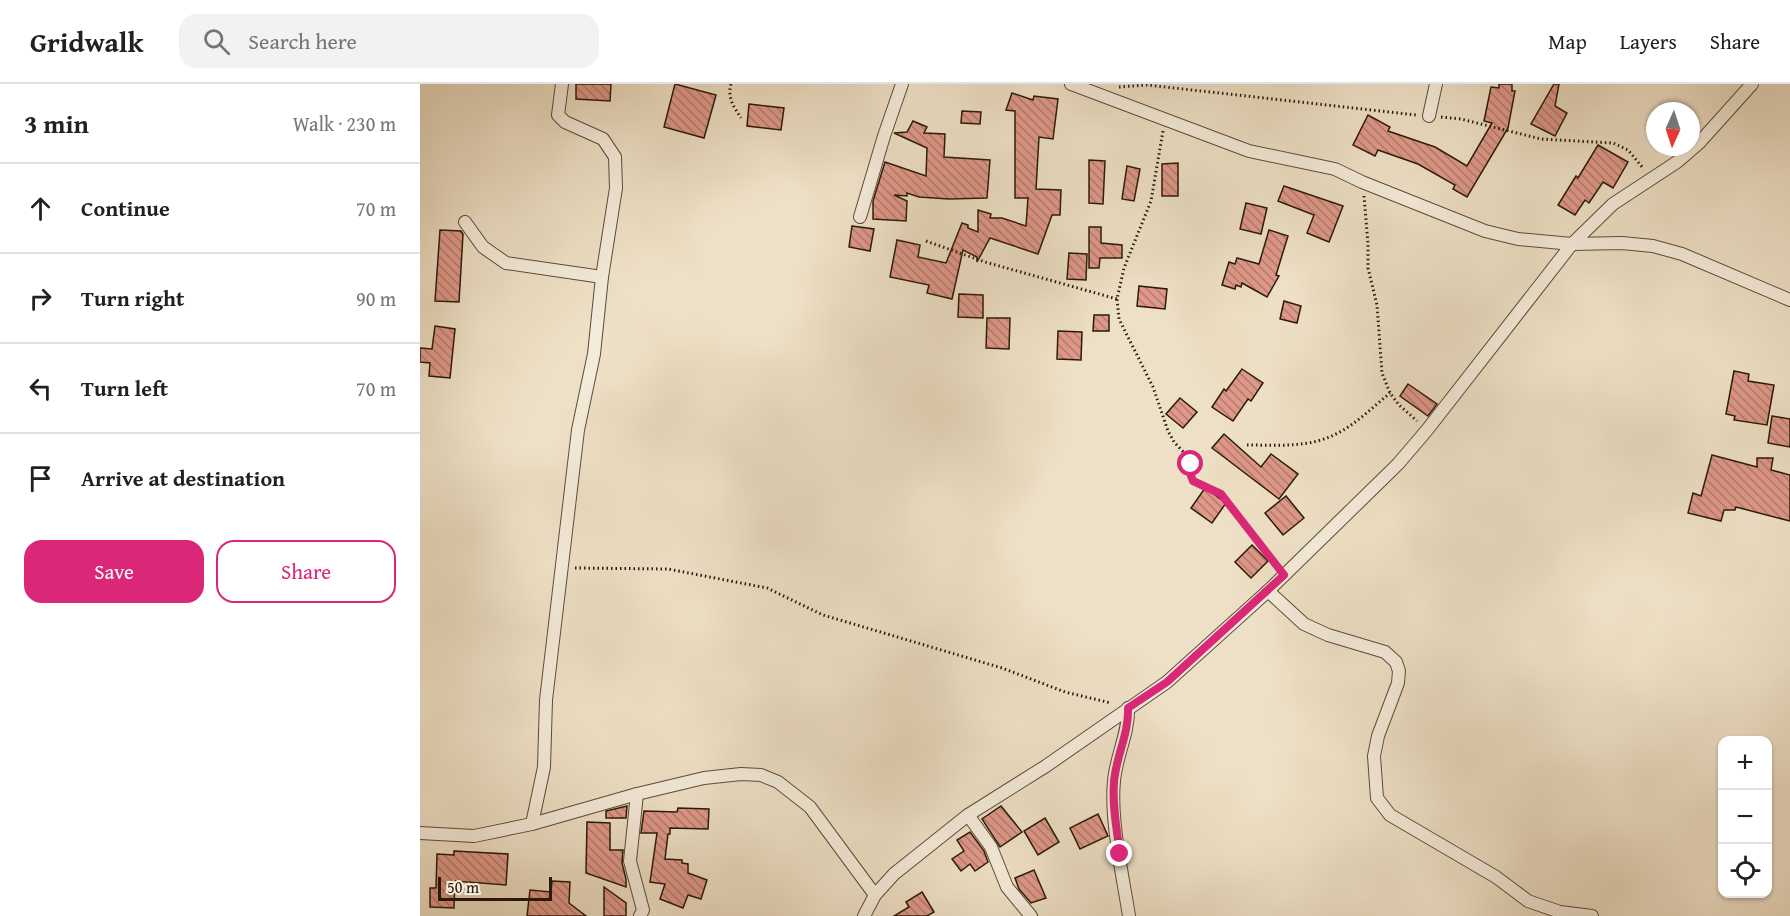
<!DOCTYPE html>
<meta charset="utf-8">
<style>
:root{--surface:#fff;--page:#f2f2f2;--text:#202124;--muted:#757577;--line:#e0e0e0;--accent:#db2777}
body{margin:0;font-family:"Gentium Book Plus",serif;background:var(--page);color:var(--text)}
.controls{position:absolute;right:18px;bottom:18px;display:grid;overflow:hidden;border-radius:12px;box-shadow:0 2px 4px #0004}
.controls button{width:54px;height:54px;display:grid;place-items:center;padding:0;border:0;border-bottom:2px solid var(--line);background:var(--surface);color:var(--text);font:30px sans-serif}
.compass{position:absolute;left:1226px;top:18px;width:54px;height:54px;border-radius:50%;background:var(--surface);box-shadow:0 2px 4px #0004;rotate:183deg}
.scale{position:absolute;left:18px;bottom:15px;width:114px;box-sizing:border-box;padding-left:6px;border:3px solid #2b1a07;border-top:0;font-size:16px;line-height:21px;white-space:nowrap;color:#2b1a07;-webkit-text-stroke:4px #f4ebda;paint-order:stroke}
.stop{position:absolute;width:18px;height:18px;margin:-14px;border:4px solid #db2777;border-radius:50%;background:#fff}
.stop.end{background:#db2777;border-color:#fff;box-shadow:0 2px 6px #0008}
.list{margin:0;padding:0;list-style:none}
h2{display:flex;justify-content:space-between;align-items:center;height:78px;margin:0;padding:0 24px;font-size:26px}
h2 small{font-size:20px;font-weight:400;color:var(--muted)}
.list li{display:grid;grid-template-columns:39px 1fr auto;gap:18px;align-items:center;box-sizing:border-box;height:90px;padding:0 24px;border-top:2px solid var(--line)}
.list b{display:block;font-size:22px;white-space:nowrap}
.list em{font-size:20px;font-style:normal;color:var(--muted)}
.actions{display:flex;gap:12px;padding:18px 24px}
.actions a{flex:1;padding:14px 0;border:2px solid var(--accent);border-radius:18px;text-align:center;font-size:21px;color:var(--accent)}
.actions .main{background:var(--accent);color:#fff}
.icon{flex:none;width:33px;height:33px;fill:none;stroke:currentColor;stroke-width:2;stroke-linecap:round;stroke-linejoin:round}
.map{position:relative;flex:none;width:1370px;height:832px;overflow:hidden}
header{display:flex;align-items:center;gap:36px;box-sizing:border-box;height:84px;padding:0 30px;background:var(--surface);border-bottom:2px solid var(--line)}
header strong{font-size:28px}
nav{display:flex;gap:33px;margin-inline-start:auto;font-size:21px}
.search{width:420px;height:54px;background:var(--page);display:flex;align-items:center;gap:15px;box-sizing:border-box;padding:0 21px;border-radius:18px;color:var(--muted);font-size:22px}
main{display:flex}
aside{flex:1;background:var(--surface)}
.map>svg:first-child{display:block}
.building{fill:url(#building-back-hatch);stroke:#2b1a07;stroke-width:1.5}
.lines{fill:none;stroke-linecap:round;stroke-linejoin:round}
.minor-casing{stroke:#5c4c37;stroke-width:14}
.path{stroke:#2b1a07;stroke-width:3;stroke-dasharray:1.5 3;stroke-linecap:butt}
.minor{stroke:#f4ebda;stroke-width:12}
.route{stroke:#db2777;stroke-width:8}
</style>
<header>
<strong>Gridwalk</strong>
<div class="search"><svg class="icon" aria-label="search" viewBox="0 0 24 24"><circle cx="10" cy="10" r="6"/><path d="M15 15l6 6"/></svg>Search here</div>
<nav><a>Map</a><a>Layers</a><a>Share</a></nav>
</header>
<main>
<aside>
<h2>3 min<small>Walk · 230 m</small></h2>
<ul class="list">
<li><svg class="icon" aria-label="ahead" viewBox="0 0 24 24"><path d="M12 20V5M6 11l6-6 6 6"/></svg><div><b>Continue</b></div><em>70 m</em></li>
<li><svg class="icon" aria-label="right" viewBox="0 0 24 24"><path d="M7 20v-9h11M14 6l5 5-5 5"/></svg><div><b>Turn right</b></div><em>90 m</em></li>
<li><svg class="icon" aria-label="left" viewBox="0 0 24 24"><path d="M17 20v-9H6M10 6l-5 5 5 5"/></svg><div><b>Turn left</b></div><em>70 m</em></li>
<li><svg class="icon" aria-label="arrive" viewBox="0 0 24 24"><path d="M6 21V4h12l-3 4 3 4H6"/></svg><div><b>Arrive at destination</b></div></li>
</ul>
<div class="actions"><a class="main">Save</a><a>Share</a></div>
</aside>
<div class="map">
<svg width="1370" height="832" viewBox="0 0 1370 832">
<defs>
<pattern id="building-back-hatch" width="6" height="6" patternUnits="userSpaceOnUse" patternTransform="scale(1.5)"><rect width="6" height="6" fill="#df9889"/><path d="M-1 5l2 2M0 0l6 6M5-1l2 2" fill="none" stroke="#b57b6e"/></pattern>
</defs>
<rect width="100%" height="100%" fill="#eee0c6"/>
<filter id="stains"><feTurbulence type="fractalNoise" baseFrequency=".00333" numOctaves="4"/><feColorMatrix values="0 0 0 0 .2 0 0 0 0 .09 0 0 0 0 .02 0 0 0 .5 -.17"/></filter>
<radialGradient id="worn" r=".72"><stop offset=".6" stop-color="#630" stop-opacity="0"/><stop offset="1" stop-color="#630" stop-opacity=".3"/></radialGradient>
<!-- building -->
<g class="building">
<path d="M156,0H191L190,17L156,15Z"/>
<path d="M255,0L296,11L284,54L244,43Z"/>
<path d="M1079,0H1092V7H1095L1088,44L1047,113L1033,105L1035,101L998,80L958,66L955,72L933,61L948,31L970,43L968,47L1015,63L1047,82L1072,39L1064,37L1071,3L1079,4Z"/>
<path d="M1134,0H1139L1135,22L1147,29L1135,52L1111,40Z"/>
<path d="M592,9L613,16L614,12L638,15L633,55L619,53L616,105L641,106L640,131H632L618,170L570,154L557,178V173L543,166L532,215L507,209L509,201L470,193L477,156L500,161L498,173L526,179L542,139L548,141V144L558,148V126L571,130L570,134H582L606,142L608,114H595V27L586,26Z"/>
<path d="M329,20L364,24L361,46L327,42Z"/>
<path d="M542,27L561,28L560,40L541,39Z"/>
<path d="M493,37L507,43L504,49L525,50L524,73L570,76L567,114L529,115L499,113L487,109V112L474,111L487,117L486,137L453,135V117L465,78L506,92L507,64L474,49L487,48Z"/>
<path d="M1178,61L1208,78L1193,104L1183,98L1169,119L1165,116L1155,131L1138,121L1156,92L1158,94Z"/>
<path d="M669,76L685,77L683,120L669,119Z"/>
<path d="M758,79V112H742V80Z"/>
<path d="M707,82L720,85L714,117L702,115Z"/>
<path d="M864,102L923,122L909,158L887,149L894,131L858,117Z"/>
<path d="M826,119L847,124L841,150L820,145Z"/>
<path d="M432,142L454,145L450,167L429,163Z"/>
<path d="M669,143H681V159L702,161V174H680L679,184H669Z"/>
<path d="M20,146L41,147L43,150L39,218L15,217Z"/>
<path d="M849,146L868,152L856,191L859,192L847,213L822,199L821,203L816,201L815,205L802,201L809,178L815,180L817,174L839,180Z"/>
<path d="M649,169L667,170L666,196L647,195Z"/>
<path d="M719,202L747,205L745,225L717,222Z"/>
<path d="M539,210L563,211V234L538,233Z"/>
<path d="M864,217L881,222L877,239L860,235Z"/>
<path d="M674,231H689V247H673Z"/>
<path d="M567,234H590L589,265L566,264Z"/>
<path d="M15,242L35,245L30,294L9,292L10,279L0,278V264L12,265Z"/>
<path d="M638,247L662,248L661,276L637,275Z"/>
<path d="M822,285L843,299L831,317L828,315L813,337L792,323L804,305L806,307Z"/>
<path d="M1314,287L1329,290L1328,297L1354,301L1347,341L1314,336L1315,332L1306,330Z"/>
<path d="M988,300L1017,320L1008,332L980,312Z"/>
<path d="M760,314L777,328L763,344L746,330Z"/>
<path d="M1352,332L1370,335V363L1348,359Z"/>
<path d="M804,350L841,383L851,370L878,390L859,415L792,364Z"/>
<path d="M1292,371L1337,383V374H1353L1351,386L1370,391V437L1316,423L1315,426H1304L1301,437L1268,429L1273,409L1281,412Z"/>
<path d="M785,404L806,419L792,439L771,424Z"/>
<path d="M866,412L884,434L863,451L845,429Z"/>
<path d="M832,461L848,477L831,494L815,478Z"/>
<path d="M207,722L206,734H186V727Z"/>
<path d="M581,722L602,748L580,763L562,735Z"/>
<path d="M258,724L289,725L288,745L250,744V750H248L245,775L262,776V779L268,780V789L287,796L281,815L268,811L263,824L240,815L245,800L230,798L237,749H221L224,727L257,728Z"/>
<path d="M678,730L688,752L660,765L650,744Z"/>
<path d="M625,734L639,758L618,771L604,747Z"/>
<path d="M167,738L190,739V766H203L202,779L206,795V803L166,789Z"/>
<path d="M550,748L564,767L568,778L555,787L550,780L541,787L532,775L544,767L537,756Z"/>
<path d="M34,767L88,770L86,801L35,797L34,824L10,823V804H16L17,770L34,771Z"/>
<path d="M614,786L626,814L611,819L599,805L595,794Z"/>
<path d="M132,797L150,798L149,819L166,832H107L110,806L131,808Z"/>
<path d="M184,803L206,819V832H184Z"/>
<path d="M502,808L514,828L507,832H474L489,823L486,818Z"/>
</g>
<g class="lines">
<!-- minor casing -->
<g class="minor-casing">
<g id="minor">
<path d="M651,0L829,67L915,85L942,98L1065,147L1098,155L1152,160L1202,159L1233,162L1262,170L1370,216"/>
<path d="M1009,32L1016,0"/>
<path d="M440,133L464,52L482,0"/>
<path d="M45,138L63,163L86,179L182,193"/>
<path d="M848,507L884,540L908,551L965,568L976,578L979,587L978,599L958,652L954,672L957,714L970,731L1076,793L1108,817L1140,828L1172,832"/>
<path d="M708,624C709,649 696,672 694,697C690,736 703,793 709,832"/>
<path d="M217,710L210,777L223,826L220,832"/>
<path d="M548,731L571,763L587,803L611,832"/>
<path d="M112,740L124,683L126,616L158,346L174,270L182,193L196,104L195,73L183,55L145,38L138,31L142,0"/>
<path d="M0,749L54,752L112,740L217,710L284,694L321,690L341,691L358,698L390,723L455,811"/>
<path d="M444,832L455,811L474,790L548,731L626,682L747,598L848,507L978,380L1007,346L1152,160L1193,120L1257,78L1279,59L1332,0"/>
</g>
</g>
<!-- path -->
<g class="path">
<path d="M311,0C307,14 314,23 321,34"/>
<path d="M699,3L727,1L996,31"/>
<path d="M1021,33L1041,35L1121,55L1193,59L1208,66L1223,84"/>
<path d="M743,47L731,117L704,184L697,215L699,235L733,303L748,347L754,358L770,375V389L773,397L801,410L856,480"/>
<path d="M944,112L948,160V184L957,221L962,289L970,309L979,321L997,337"/>
<path d="M506,157L565,178L697,215"/>
<path d="M827,361C856,361 887,364 914,351C934,342 953,323 970,309"/>
<path d="M155,484L248,485L347,504L403,531L582,584L645,608L691,619"/>
</g>
<!-- minor -->
<use href="#minor" class="minor"/>
</g>
<g class="lines">
<!-- route -->
<path class="route" d="M700,770C697,746 692,722 694,698C696,672 709,650 708,624L747,598L864,491L801,410L773,397L770,389L771,380"/>
</g>
<rect width="100%" height="100%" filter="url(#stains)"/>
<rect width="100%" height="100%" fill="url(#worn)"/>
</svg>
<div class="controls">
<button>+</button>
<button>−</button>
<button><svg class="icon" aria-label="locate" viewBox="0 0 24 24"><circle cx="12" cy="12" r="6"/><path d="M12 2v4M12 18v4M2 12h4M18 12h4"/></svg></button>
</div>
<svg class="compass" viewBox="-18 -18 36 36"><path d="M0-13l5 13h-10z" fill="#e53935"/><path d="M0 13l5-13h-10z" fill="#757577"/></svg>
<div class="scale">50 m</div>
<div class="stop" style="left:771px;top:380px"></div>
<div class="stop end" style="left:700px;top:770px"></div>
</div>
</main>
